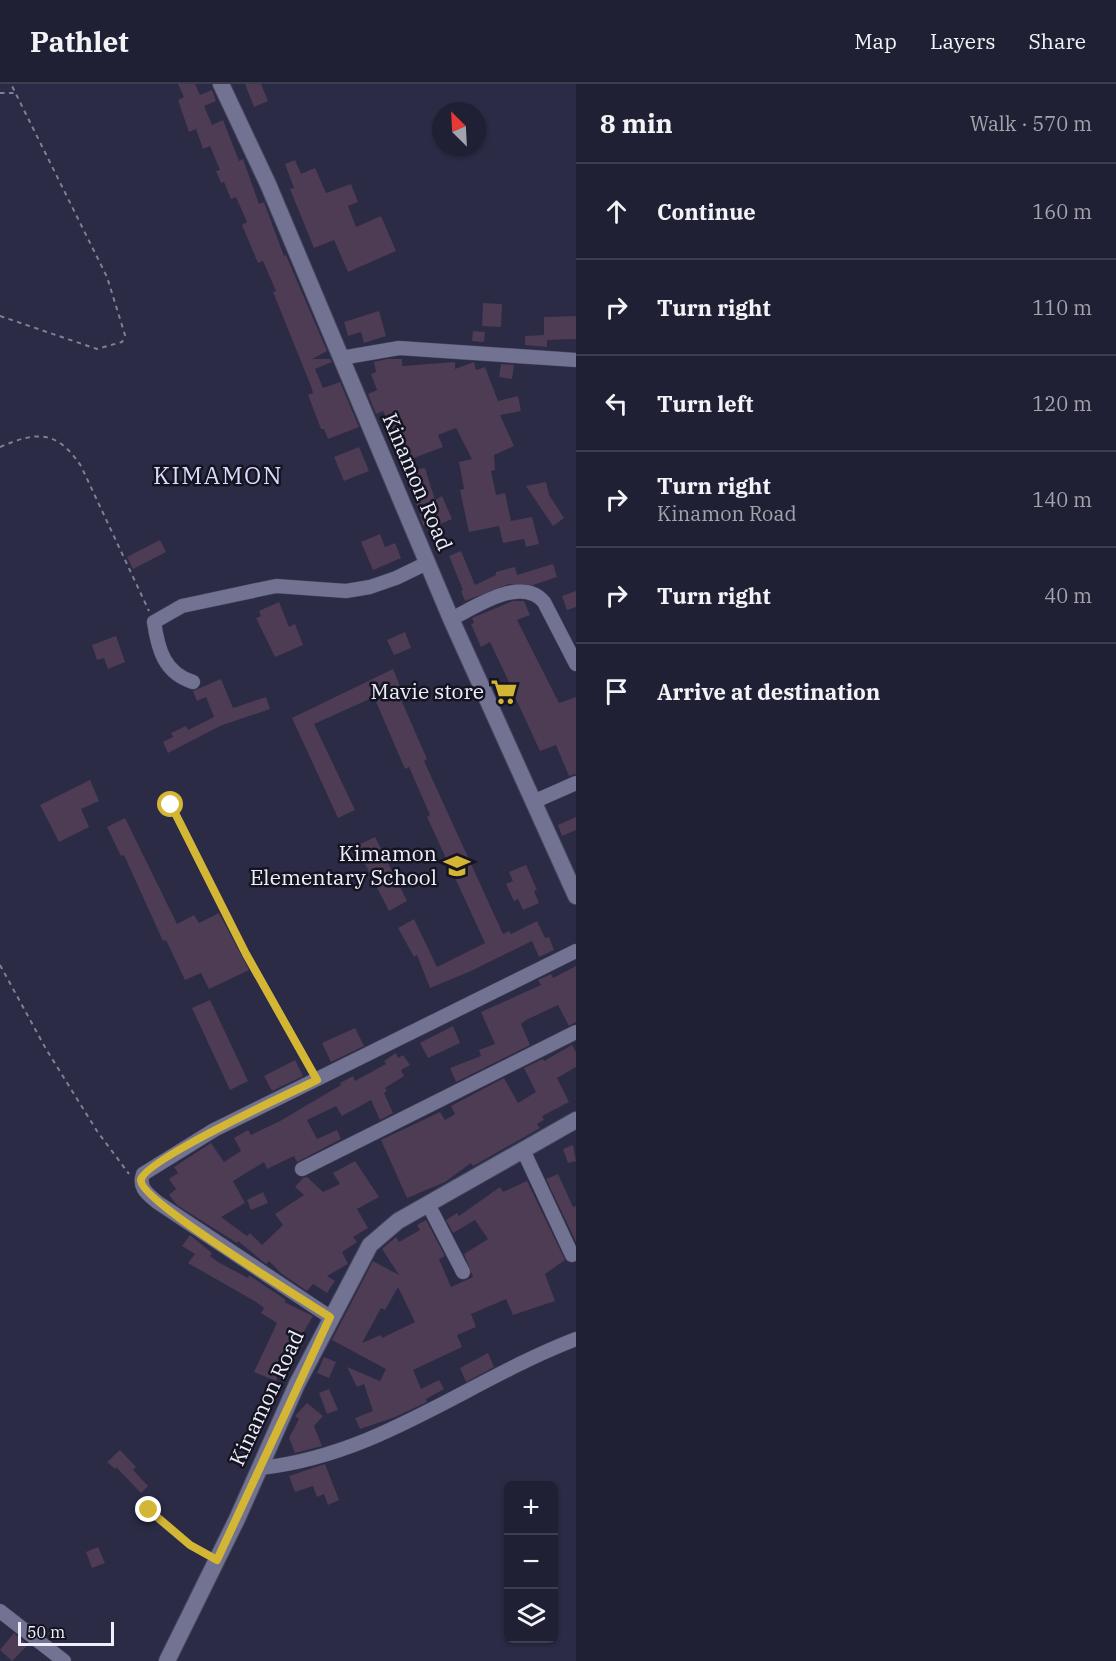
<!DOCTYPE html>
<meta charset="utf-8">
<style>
:root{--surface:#202034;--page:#28283c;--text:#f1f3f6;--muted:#a2a3ac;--line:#3d3e4f}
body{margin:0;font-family:"IBM Plex Serif",serif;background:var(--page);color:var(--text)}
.controls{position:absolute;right:18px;bottom:18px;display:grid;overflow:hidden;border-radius:9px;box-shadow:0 2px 4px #0004}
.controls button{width:54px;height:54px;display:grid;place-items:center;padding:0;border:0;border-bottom:2px solid var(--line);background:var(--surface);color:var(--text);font:30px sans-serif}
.compass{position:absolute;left:432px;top:18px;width:54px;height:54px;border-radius:50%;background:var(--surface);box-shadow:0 2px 4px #0004;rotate:336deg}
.scale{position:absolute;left:18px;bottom:15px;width:96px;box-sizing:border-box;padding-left:6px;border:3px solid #eeeefd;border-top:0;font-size:16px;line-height:21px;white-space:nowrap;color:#eeeefd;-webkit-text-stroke:4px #151521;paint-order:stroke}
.stop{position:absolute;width:18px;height:18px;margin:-14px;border:4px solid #d4b635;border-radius:50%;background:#fff}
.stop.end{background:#d4b635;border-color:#fff;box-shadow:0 2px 6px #0008}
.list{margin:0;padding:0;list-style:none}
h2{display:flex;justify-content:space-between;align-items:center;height:78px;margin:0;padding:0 24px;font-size:26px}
h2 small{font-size:20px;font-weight:400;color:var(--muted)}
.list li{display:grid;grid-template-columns:39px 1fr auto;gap:18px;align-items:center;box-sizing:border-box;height:96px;padding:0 24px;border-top:2px solid var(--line)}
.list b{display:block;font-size:22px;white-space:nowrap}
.list p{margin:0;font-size:20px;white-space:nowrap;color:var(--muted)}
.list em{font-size:20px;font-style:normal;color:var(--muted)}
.icon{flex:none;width:33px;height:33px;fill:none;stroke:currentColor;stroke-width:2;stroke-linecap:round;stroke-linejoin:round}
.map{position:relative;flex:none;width:576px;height:1577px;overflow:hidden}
header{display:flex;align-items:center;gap:36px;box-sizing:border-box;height:84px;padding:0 30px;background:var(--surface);border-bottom:2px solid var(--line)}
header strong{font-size:28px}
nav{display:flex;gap:33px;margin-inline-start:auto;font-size:21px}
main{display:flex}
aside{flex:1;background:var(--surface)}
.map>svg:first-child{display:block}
.building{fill:#4e3b54;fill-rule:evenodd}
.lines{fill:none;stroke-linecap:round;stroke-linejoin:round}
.service-casing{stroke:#48475d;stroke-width:8}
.minor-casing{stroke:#48475d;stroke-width:15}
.tertiary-casing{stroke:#48475d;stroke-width:18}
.path{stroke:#7f7f95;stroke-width:2;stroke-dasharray:4.5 4.5;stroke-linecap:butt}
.service{stroke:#727292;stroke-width:7}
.minor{stroke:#727292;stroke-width:14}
.tertiary{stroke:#727292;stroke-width:16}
.route{stroke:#d4b635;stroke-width:8}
.labels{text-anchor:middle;stroke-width:5;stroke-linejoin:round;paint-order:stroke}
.street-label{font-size:21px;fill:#eeeefd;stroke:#151521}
.poi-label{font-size:21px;fill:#eeeefd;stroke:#151521;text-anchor:end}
.quarter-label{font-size:24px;letter-spacing:1.5px;fill:#d9dafe;stroke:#151521}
</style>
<header>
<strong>Pathlet</strong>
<nav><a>Map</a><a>Layers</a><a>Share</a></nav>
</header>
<main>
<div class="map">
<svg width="576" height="1577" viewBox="0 0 576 1577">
<rect width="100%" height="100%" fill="#2b2b46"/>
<!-- building -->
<g class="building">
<path d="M178,0H195L200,11L212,6L216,17L204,22L212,41L223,36L239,77L243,75L259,120L264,118L284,172L286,171L327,267L312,275H330L332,278L315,285L323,304L340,298L359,343L328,355L324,345H321L308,311L313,309L311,302L273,208L276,207L263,177L258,179L242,141L247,138L236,113L231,115L224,98L221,99L216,87L220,86L210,62L203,65L196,45L189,48L178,16L184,13Z"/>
<path d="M245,0H261L268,17L254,23Z"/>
<path d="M295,76L301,90L315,84L326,109L351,100L358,118L348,122L356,143L381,132L396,167L348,188L334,156L314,164L290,105L294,104L285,80Z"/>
<path d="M483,219L502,220L501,243L482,242Z"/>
<path d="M379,227L386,252L364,259L361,248L348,252L344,238Z"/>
<path d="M576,232V255L547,256V263L525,261V252L544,251V233Z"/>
<path d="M473,247L485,248L484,258L472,257Z"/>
<path d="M387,275H402V282L455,278V285L474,278L476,286L485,283L498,317L518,312L521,327L500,331L514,362L494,371L495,386L491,387L496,411L505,409L511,437L532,433L539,460L526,463L524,455L503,459L499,442L469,448L460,406L464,405L459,378L472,375L456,344L438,351L443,363L403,378L388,332L386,333L383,327L376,330L368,310L377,306L371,290L376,288L374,278Z"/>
<path d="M501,280L514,281L512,295L499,293Z"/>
<path d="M359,363L369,387L344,397L334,373Z"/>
<path d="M425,384L435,416L442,412L452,435L438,441L436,436L423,442L407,387Z"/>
<path d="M546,398L549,411L564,434L553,442L526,402Z"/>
<path d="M380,450L385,463L395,459L401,474L373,486L361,458Z"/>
<path d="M160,456L166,468L133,485L127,473Z"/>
<path d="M461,467L475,501L496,491V488L515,483L517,491L553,480L557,493L533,501L509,500L465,517L461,507L463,506L449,472Z"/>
<path d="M576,507V523L567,526L562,512Z"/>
<path d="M513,517H524L530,531L517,536L559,619L576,613V690L569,692L556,661L540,667L515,613L506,618L499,603L509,598L490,558L481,563L471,540L474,539L472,534Z"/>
<path d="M279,518L289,543L295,540L303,561L275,573L256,534L261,532L259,527Z"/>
<path d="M405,548L411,564L394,571L387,556Z"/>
<path d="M116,552L125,578L108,585L104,574L97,576L92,561Z"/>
<path d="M393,585L400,602L396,604L427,675L424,677L503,850L509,847L511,850L537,837L545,854L549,853L554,866L539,873L532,857L471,887L430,904L417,871L414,873L398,844L414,835L437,883L485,859L427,733L430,731L409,683L405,685L374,613L314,640L355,726L338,734L292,634Z"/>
<path d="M221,595L233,624L266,613L270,625L220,642L168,669L163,658L173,653L171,649L186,642L188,646L214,633L206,613L197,617L193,607Z"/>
<path d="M90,696L99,717L81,725L89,743L59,758L40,721Z"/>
<path d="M576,733V746L562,752L558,741Z"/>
<path d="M125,734L177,840L194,831L199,839L219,829L249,886L209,905L201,889L185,896L166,856L163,857L124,771L121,772L107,743Z"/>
<path d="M375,753L407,817L389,827L356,762Z"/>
<path d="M526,781L537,806L534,807L539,819L523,826L518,815L514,817L506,800L513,797L509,788Z"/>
<path d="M576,882V938L569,942L558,921L526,936L521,940L530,961L456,998L450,984L481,972L479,966L495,960L481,928L541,901L538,896L551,890L553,894Z"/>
<path d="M210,916L248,997L230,1006L192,924Z"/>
<path d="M453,942L460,959L428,974L420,959Z"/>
<path d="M355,944L364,962L331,978L322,959Z"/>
<path d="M572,961L576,968V983L557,994L569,1018L542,1032L544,1036L537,1040L540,1044L473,1082L471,1079L445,1098L407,1114L381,1056L440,1028L445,1036L455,1030L451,1022L504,994L518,1019L536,1008L524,984L543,975L544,977Z"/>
<path d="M396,969L398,974L403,971L410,981L401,986L404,992L385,1004L387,1007L384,1009L393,1029L380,1036L371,1016L342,1032L336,1022L307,1036L317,1055L337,1046L341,1055L297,1078L294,1072L267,1085L264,1078L233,1097L245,1119L221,1133L247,1152L250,1149L262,1161L283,1141L275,1130L304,1111L295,1103L303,1094L307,1093L323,1108L340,1100L333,1089L355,1077L379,1113L357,1125L368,1144L353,1153L357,1158L342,1168L348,1180L327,1192L335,1197L327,1209L313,1200L307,1207L282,1190L269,1177L266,1180L238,1157L237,1159L177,1121L169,1111L176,1105L169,1095L178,1089L174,1083L211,1059L224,1078L241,1067L234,1054L248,1046L251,1051L280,1037L341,1001L340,999L353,992L355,997L386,980L384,977Z"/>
<path d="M295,976L303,992L272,1007L264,992Z"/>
<path d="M573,1061L576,1077L568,1079L563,1065Z"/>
<path d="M558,1090L573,1123L576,1122V1158L546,1095Z"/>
<path d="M527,1097L565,1176L545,1190L555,1217L513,1231L506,1215L471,1230L476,1243L457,1251L462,1263L413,1286L421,1305L439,1296L444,1305L426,1315L427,1318L395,1333L360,1345L355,1334L373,1327L364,1300L357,1303L347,1283L380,1297L386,1285L332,1256L373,1177L399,1191L382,1165L396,1153L399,1158L420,1146L417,1141L426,1136L445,1172L439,1175L451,1203L473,1193L464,1170L488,1155L475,1136L453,1149L446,1136L457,1129L459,1132L500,1103L503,1108ZM398,1203L415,1238L382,1254L381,1251L362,1259L381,1224L385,1226Z"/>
<path d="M263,1108L268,1119L251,1126L247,1116Z"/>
<path d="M190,1151L212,1169L210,1172L218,1178L248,1194L249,1191L286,1216L284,1218L313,1232L290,1271L283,1267L275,1285L279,1289L276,1297L254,1288L277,1239L261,1229L264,1224L256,1218L188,1179L195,1170L182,1162Z"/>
<path d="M488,1269L494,1283L466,1298L460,1284Z"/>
<path d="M324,1273L336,1278L329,1294L317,1289Z"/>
<path d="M329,1305L338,1326L327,1330L319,1309Z"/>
<path d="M307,1319L323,1332L314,1342L322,1362L295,1369L289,1354L299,1335L295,1332Z"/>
<path d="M120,1366L136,1383L133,1386L148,1402L141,1409L116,1383L115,1385L107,1378Z"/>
<path d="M325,1380L339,1416L328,1421L324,1410L317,1413L313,1402L295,1408L289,1392Z"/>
<path d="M98,1463L105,1479L92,1484L86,1468Z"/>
<path d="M14,1549L28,1561L12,1577L0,1566Z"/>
</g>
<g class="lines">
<!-- service casing -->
<g class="service-casing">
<g id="service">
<path d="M171,721L246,870L317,996"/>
<path d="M149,1427L190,1461L217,1476"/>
</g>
</g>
<!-- minor casing -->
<g class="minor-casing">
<g id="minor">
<path d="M341,274L399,264L576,276"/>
<path d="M451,535C476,523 521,491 544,518L576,580"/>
<path d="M193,598C164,589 158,565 154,538L182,522L276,502L346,507L370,503L396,494L427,479"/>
<path d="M533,718L576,699"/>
<path d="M523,1066L572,1171"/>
<path d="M302,1085L576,948"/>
<path d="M428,1120L463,1188"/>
<path d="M330,1233L157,1118C148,1110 138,1104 143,1090L214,1046L576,867"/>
<path d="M260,1384C380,1371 467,1297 576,1255"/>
<path d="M0,1527L64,1577"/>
</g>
</g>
<!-- tertiary casing -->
<g class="tertiary-casing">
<g id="tertiary">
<path d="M221,0L268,100L451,535L576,812"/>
<path d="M167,1577L237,1435L297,1300L370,1161L398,1137L576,1036"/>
</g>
</g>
<!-- path -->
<g class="path">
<path d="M0,9H15"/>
<path d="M0,232L97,265L122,258L125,251L107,193L11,0"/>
<path d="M0,363C37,347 57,346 81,382L149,527"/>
<path d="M0,881L46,965L97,1047L129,1090"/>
</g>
<!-- service -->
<use href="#service" class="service"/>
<!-- minor -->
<use href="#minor" class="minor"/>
<!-- tertiary -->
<use href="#tertiary" class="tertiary"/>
</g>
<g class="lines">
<!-- route -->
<path class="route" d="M149,1426L190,1461L217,1476L330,1233C305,1217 138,1115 141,1096C143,1077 294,1007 317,996L246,870L171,721"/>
</g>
<!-- icons -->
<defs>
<g id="supermarket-bare" transform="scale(2.07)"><path d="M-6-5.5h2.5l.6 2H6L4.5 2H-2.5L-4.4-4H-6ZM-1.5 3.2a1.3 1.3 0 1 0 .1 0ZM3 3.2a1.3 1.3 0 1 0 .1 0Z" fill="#d4b635" stroke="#151521" stroke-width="2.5" paint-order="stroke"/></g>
<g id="school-bare" transform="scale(2.07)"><path d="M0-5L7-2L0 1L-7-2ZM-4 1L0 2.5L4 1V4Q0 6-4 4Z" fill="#d4b635" stroke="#151521" stroke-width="2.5" paint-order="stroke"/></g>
</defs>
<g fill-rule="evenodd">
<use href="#supermarket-bare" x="504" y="608"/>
<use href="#school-bare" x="457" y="782"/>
</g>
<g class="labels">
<!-- street labels -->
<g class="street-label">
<text transform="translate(417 398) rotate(67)" y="7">Kinamon Road</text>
<text transform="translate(267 1314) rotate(-65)" y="7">Kinamon Road</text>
</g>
<!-- poi labels -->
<g class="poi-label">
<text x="484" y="615">Mavie store</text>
<text x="437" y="777">Kimamon<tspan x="437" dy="24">Elementary School</tspan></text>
</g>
<!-- quarter labels -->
<g class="quarter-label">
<text x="218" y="400">KIMAMON</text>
</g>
</g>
</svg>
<div class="controls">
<button>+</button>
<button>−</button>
<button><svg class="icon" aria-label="layers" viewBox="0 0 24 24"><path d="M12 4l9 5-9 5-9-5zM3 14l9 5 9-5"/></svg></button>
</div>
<svg class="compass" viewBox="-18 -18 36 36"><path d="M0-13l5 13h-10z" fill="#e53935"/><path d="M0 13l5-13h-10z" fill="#a2a3ac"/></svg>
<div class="scale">50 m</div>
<div class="stop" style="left:171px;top:721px"></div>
<div class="stop end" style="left:149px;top:1426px"></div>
</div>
<aside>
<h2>8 min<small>Walk · 570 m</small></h2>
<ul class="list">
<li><svg class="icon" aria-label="ahead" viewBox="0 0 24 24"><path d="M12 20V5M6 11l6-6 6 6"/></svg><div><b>Continue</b></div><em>160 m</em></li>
<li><svg class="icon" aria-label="right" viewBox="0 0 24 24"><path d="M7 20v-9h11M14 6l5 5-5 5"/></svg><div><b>Turn right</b></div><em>110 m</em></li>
<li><svg class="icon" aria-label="left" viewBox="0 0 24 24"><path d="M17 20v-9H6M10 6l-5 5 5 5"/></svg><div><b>Turn left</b></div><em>120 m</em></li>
<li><svg class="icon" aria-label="right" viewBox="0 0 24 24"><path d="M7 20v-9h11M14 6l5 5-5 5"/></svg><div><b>Turn right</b><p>Kinamon Road</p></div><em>140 m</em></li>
<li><svg class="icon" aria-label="right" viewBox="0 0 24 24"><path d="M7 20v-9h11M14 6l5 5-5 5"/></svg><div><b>Turn right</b></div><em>40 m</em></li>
<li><svg class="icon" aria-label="arrive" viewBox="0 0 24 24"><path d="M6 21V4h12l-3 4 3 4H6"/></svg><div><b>Arrive at destination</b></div></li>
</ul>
</aside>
</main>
